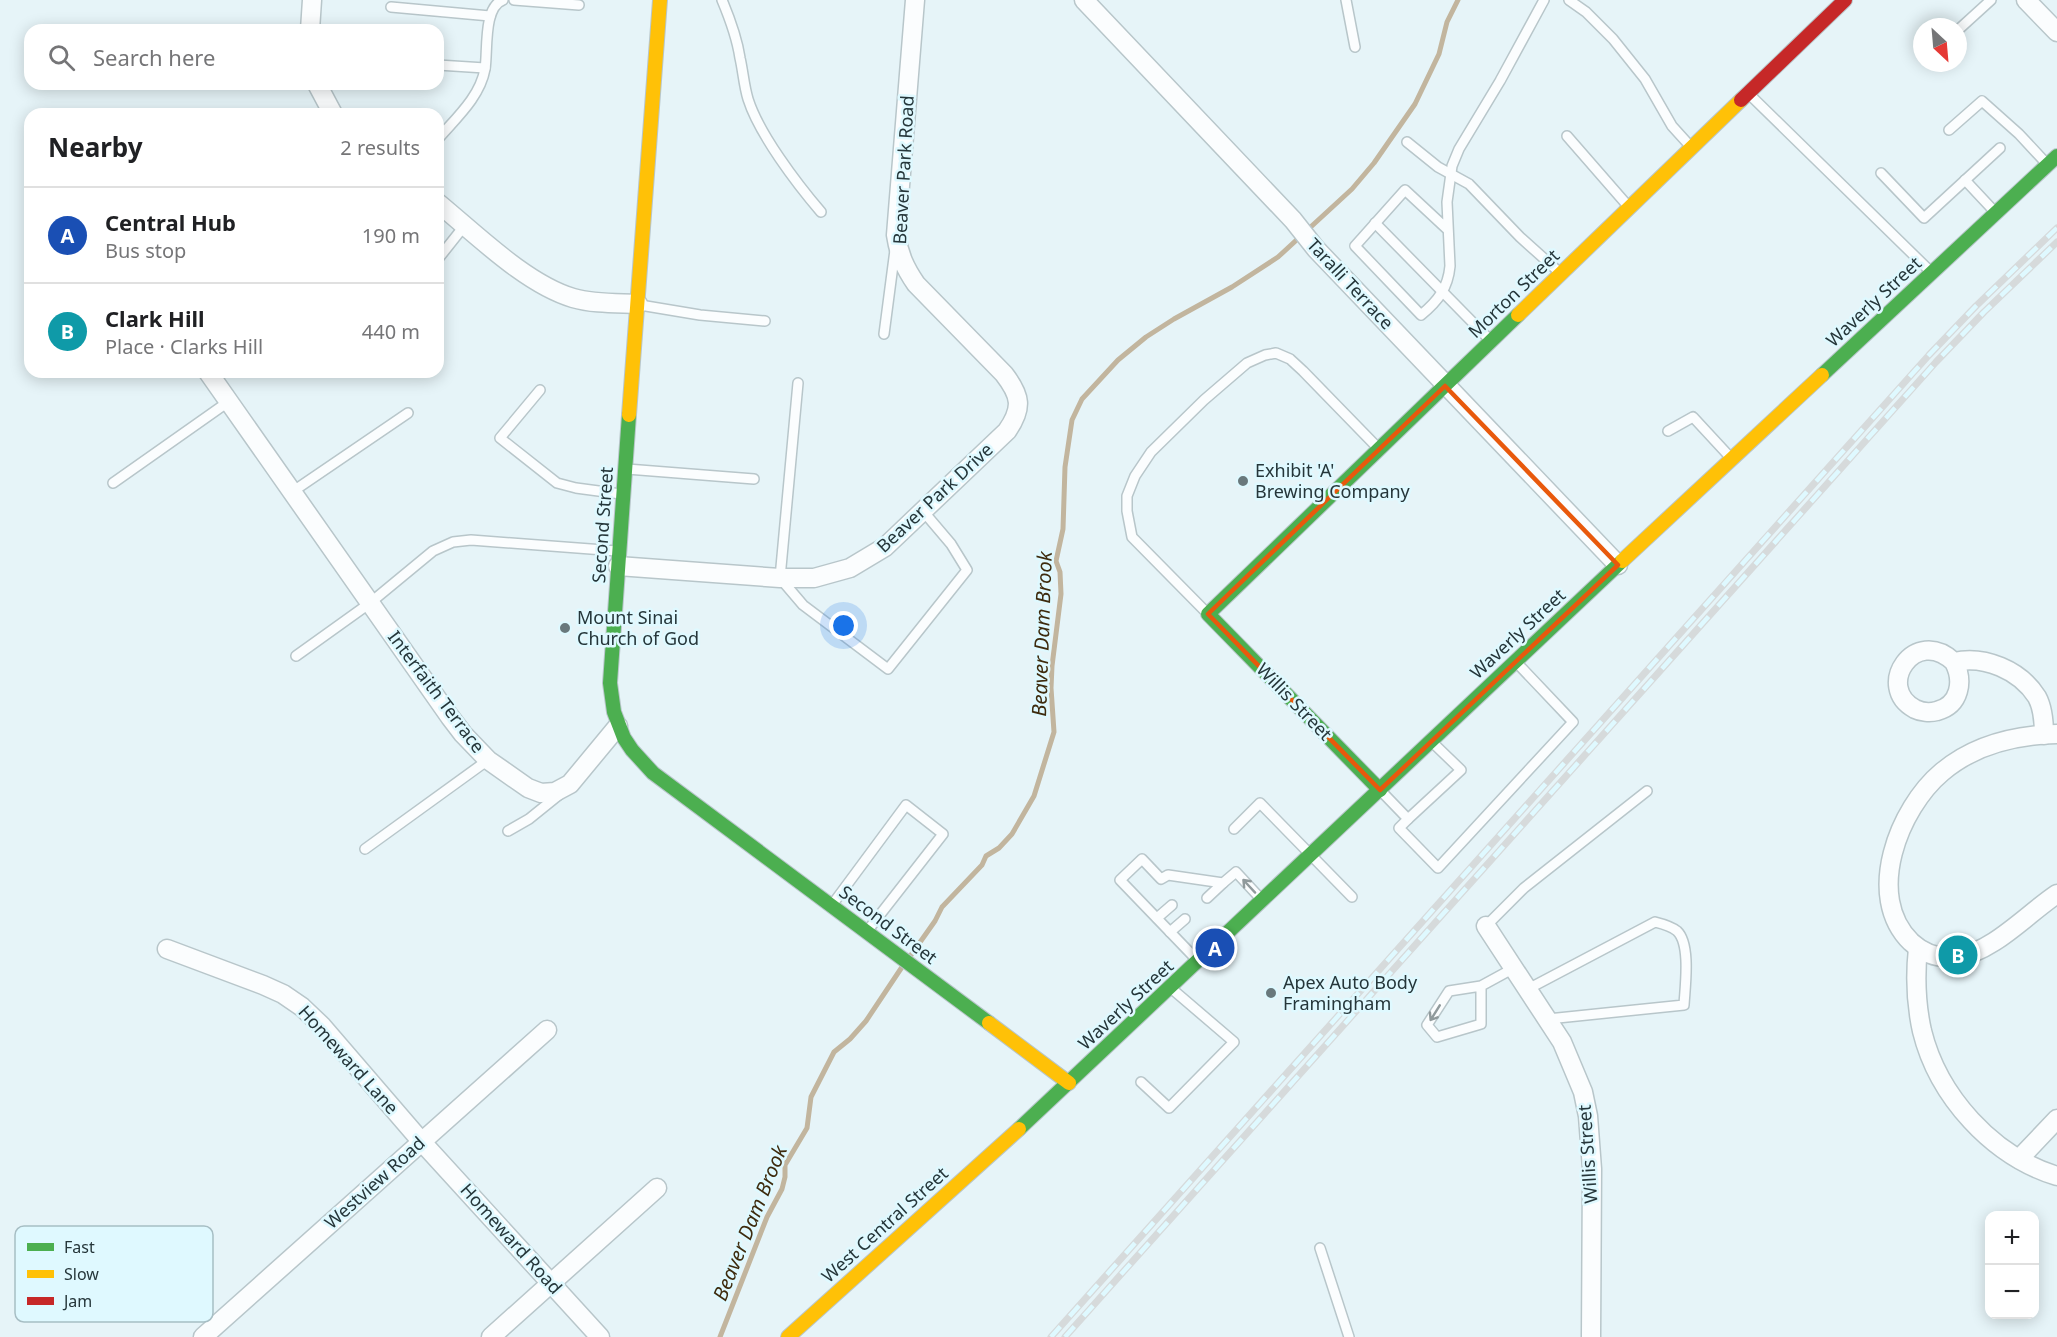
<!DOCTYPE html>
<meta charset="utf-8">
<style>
:root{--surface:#fff;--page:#f6f6f6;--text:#202124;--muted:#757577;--line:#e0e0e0;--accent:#0b8043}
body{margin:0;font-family:"Noto Sans",sans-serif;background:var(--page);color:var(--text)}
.controls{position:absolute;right:18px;bottom:18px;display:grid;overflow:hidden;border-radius:12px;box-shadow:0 3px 15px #0003}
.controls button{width:54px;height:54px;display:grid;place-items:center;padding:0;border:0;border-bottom:2px solid var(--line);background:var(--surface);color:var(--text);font:30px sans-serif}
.compass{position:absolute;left:1913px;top:18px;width:54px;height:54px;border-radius:50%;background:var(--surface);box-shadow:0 3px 15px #0003;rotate:154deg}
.you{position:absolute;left:844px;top:626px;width:21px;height:21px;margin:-15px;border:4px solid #fff;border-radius:50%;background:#1a73e8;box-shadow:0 0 0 9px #1a73e833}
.badge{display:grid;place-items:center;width:39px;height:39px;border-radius:50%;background:var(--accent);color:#fff;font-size:20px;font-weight:700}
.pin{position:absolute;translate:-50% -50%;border:3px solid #fff;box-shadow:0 2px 6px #0006}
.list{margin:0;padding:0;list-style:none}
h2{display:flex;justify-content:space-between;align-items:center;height:78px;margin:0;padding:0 24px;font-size:26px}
h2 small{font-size:20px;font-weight:400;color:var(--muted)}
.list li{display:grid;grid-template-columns:39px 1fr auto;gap:18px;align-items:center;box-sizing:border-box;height:96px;padding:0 24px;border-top:2px solid var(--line)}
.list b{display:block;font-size:22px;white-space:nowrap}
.list p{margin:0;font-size:20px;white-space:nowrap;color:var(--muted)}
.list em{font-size:20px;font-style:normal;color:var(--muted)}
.icon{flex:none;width:33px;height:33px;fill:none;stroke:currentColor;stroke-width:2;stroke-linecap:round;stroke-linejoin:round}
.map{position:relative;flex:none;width:2057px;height:1337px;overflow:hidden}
.search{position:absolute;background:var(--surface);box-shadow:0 3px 15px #0003;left:24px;top:24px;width:420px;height:66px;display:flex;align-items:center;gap:15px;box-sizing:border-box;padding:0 21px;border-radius:18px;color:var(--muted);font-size:22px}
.panel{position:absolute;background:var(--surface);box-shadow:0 3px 15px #0003;left:24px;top:108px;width:420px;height:270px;border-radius:18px}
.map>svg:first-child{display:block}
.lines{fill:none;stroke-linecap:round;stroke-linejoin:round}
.stream{stroke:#c2b59e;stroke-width:5}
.lane-casing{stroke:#b8c6ca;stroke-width:12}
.street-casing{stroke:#b8c6ca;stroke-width:21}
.fast-casing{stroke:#b8c6ca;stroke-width:16}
.slow-casing{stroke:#b8c6ca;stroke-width:16}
.jam-casing{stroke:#b8c6ca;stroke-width:16}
.lane{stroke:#fbfdfe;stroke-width:9}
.street{stroke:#fbfdfe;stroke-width:18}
.fast{stroke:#4caf50;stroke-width:14}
.slow{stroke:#ffc107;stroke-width:14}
.jam{stroke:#c62828;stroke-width:14}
.rail-casing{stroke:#d6dadb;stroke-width:7}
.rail{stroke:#dff9ff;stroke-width:4.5;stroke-dasharray:14;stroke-linecap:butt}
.oneway{stroke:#909a9c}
.marked{fill:none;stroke:#e8590c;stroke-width:4.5;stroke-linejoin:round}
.poi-dot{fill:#69787c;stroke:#dff9ff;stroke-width:2}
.labels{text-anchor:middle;stroke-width:5;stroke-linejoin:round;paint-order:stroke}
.street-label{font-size:18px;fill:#25363a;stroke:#dff9ff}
.poi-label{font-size:18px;fill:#25363a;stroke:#dff9ff;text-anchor:start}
.water-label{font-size:20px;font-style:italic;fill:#3e2b0e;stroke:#dff9ff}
.key{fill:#dff9ff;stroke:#a7bec4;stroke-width:1.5}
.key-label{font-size:16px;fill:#25363a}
</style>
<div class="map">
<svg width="2057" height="1337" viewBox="0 0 2057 1337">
<rect width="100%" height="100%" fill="#e6f4f8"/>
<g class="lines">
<!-- stream -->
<g class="stream">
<path d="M911,955L935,921L942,907L982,865L986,856L999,848L1012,834L1034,796L1054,732L1051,688L1052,666L1061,594L1060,572L1056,561L1063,529L1065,467L1072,420L1082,399L1118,360L1146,337L1174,319L1232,287L1278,257L1352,189L1374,163L1415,104L1439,54L1447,22L1458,0"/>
<path d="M720,1337L767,1217L782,1189L785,1177V1165L807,1128L811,1097L834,1052L850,1039L866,1021L902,967"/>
</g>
<!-- lane casing -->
<g class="lane-casing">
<g id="lane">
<path d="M514,0L579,5"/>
<path d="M722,0C730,19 737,38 740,58C743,71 744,86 748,99C759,134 797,184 821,212"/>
<path d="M1346,0L1355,47"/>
<path d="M1569,0L1586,12L1613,39L1645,79L1672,126L1691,147"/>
<path d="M391,7L490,16"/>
<path d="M1958,30L1991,0"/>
<path d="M438,65L485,68"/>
<path d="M1749,94L1930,271"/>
<path d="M1949,130L1982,101L2019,134L2046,163"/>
<path d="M1567,136L1628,206"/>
<path d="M438,139C456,118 480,97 485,69C488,51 483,7 503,0"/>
<path d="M1407,142L1438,167L1469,184L1520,237L1559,272"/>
<path d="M1881,173L1924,218L2000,148"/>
<path d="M1965,180L1994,211"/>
<path d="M1375,223L1489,339"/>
<path d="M1448,230L1405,190L1355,246L1421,315C1438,301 1448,288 1450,266L1447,202L1452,166L1459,149L1500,81L1544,0"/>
<path d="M438,259L465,225"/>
<path d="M640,305L700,315L765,321"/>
<path d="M884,334L895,250"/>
<path d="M798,383L780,578L803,605L888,669L967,570L951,544L923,511"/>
<path d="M540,390L500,438L557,483L576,488L621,494"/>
<path d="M1668,431L1693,417L1730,457"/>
<path d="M627,469L754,479"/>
<path d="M113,483L228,402"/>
<path d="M292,492L408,413"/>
<path d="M1206,612L1132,537L1127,511V496L1135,476L1151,452L1204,400L1247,363L1265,355L1276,353L1290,359L1303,371L1377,447"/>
<path d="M296,656L370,603L433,551L453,542L471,540L617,551"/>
<path d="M1381,791L1408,819L1399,828L1438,868L1573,722L1517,663"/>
<path d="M1408,819L1461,770L1432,742"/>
<path d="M1234,829L1260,803L1352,897"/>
<path d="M508,831L529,819L560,794"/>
<path d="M365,849L488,760"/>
<path d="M1207,898L1223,883"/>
<path d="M832,905L906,805L943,834L868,930"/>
<path d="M1157,918L1172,905"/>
<path d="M1486,926L1524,888L1647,791"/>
<path d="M1170,932L1185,919"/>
<path d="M1197,960L1120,880L1142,859L1161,879L1168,875L1223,883L1236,872L1261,899"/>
<path d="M1481,986V1024L1437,1037L1427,1025L1449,991L1481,986L1514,968"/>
<path d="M1528,989L1655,922C1663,924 1671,926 1677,931C1691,944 1685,987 1684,1005L1548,1019"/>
<path d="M1141,1082L1169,1108L1234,1042L1172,989"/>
<path d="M1320,1248L1349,1337"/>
</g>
</g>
<!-- street casing -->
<g class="street-casing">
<g id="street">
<path d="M1084,0L1293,220L1316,249L1618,565"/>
<path d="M2026,0L2057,32"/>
<path d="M310,30L312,0"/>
<path d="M317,84L333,114"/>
<path d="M438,203C477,235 526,284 573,298C594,304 617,303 638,304"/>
<path d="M208,372L450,717L463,734L488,760L528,788L541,793L555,792L570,784L618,726"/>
<path d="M618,566L780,578H814L850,568L885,547L1007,431C1023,408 1021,396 1004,374L916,284C905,268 899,255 896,235L915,0"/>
<path d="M1954,662C1964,681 1960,705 1937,711C1930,713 1921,712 1915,709C1874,687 1915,625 1954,662C1984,655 2020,670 2037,697C2043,708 2044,722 2044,735"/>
<path d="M2057,734C2016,735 1974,745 1942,772C1899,808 1864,896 1911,942C1924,954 1940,959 1957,957C1993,952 2027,914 2057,894"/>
<path d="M1486,926L1562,1042L1583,1092L1588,1116L1592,1169L1591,1337"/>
<path d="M1918,948C1915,976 1916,1004 1922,1031C1938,1096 1992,1156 2057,1176"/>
<path d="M167,949L263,985L283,994L302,1007L322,1026L421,1141L600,1337"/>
<path d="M2019,1159L2057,1119"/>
<path d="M203,1337L547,1030"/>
<path d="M491,1337L657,1188"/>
</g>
</g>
<!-- fast casing -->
<g class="fast-casing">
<g id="fast">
<path d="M1822,375L2057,156"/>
<path d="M629,415L610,683L614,712L624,738L632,750L653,773L989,1023"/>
<path d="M1380,790L1208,614L1518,315"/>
<path d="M1019,1129L1622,561"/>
</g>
</g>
<!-- slow casing -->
<g class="slow-casing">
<g id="slow">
<path d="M1518,315L1741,100"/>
<path d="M629,415L660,0"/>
<path d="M1622,561L1822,375"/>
<path d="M989,1023L1069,1083"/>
<path d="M788,1337L1019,1129"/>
</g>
</g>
<!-- jam casing -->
<g class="jam-casing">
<path id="jam" d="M1741,100L1845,0"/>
</g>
<!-- lane -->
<use href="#lane" class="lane"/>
<!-- street -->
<use href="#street" class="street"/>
<!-- fast -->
<use href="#fast" class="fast"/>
<!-- slow -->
<use href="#slow" class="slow"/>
<!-- jam -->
<use href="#jam" class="jam"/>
<!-- rail casing -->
<g class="rail-casing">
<g id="rail">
<path d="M1051,1337L1929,355L1976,306L2057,228"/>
<path d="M1065,1337L1936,362L1984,312L2057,242"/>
</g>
</g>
<!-- rail -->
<use href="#rail" class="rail"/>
</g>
<!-- one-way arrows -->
<defs><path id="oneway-shaft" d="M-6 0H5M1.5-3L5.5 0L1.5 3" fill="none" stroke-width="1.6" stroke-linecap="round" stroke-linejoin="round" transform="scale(1.5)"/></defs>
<g class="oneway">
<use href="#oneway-shaft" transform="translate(1249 886) rotate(-133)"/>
<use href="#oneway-shaft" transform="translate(1435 1013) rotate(122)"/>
</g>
<!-- marked area -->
<path class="marked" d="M1445,386L1618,565L1380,790L1208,614Z"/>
<!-- markers -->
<g class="poi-dot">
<circle cx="1243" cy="481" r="6"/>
<circle cx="565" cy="628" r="6"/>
<circle cx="1271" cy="993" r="6"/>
</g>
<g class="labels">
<!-- street labels -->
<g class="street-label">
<text transform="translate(904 170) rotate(-87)" y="6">Beaver Park Road</text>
<text transform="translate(1350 284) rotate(47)" y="6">Taralli Terrace</text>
<text transform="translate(1514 294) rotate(-44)" y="6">Morton Street</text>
<text transform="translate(1874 302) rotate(-43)" y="6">Waverly Street</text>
<text transform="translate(935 498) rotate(-43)" y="6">Beaver Park Drive</text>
<text transform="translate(603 525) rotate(-86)" y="6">Second Street</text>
<text transform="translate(1518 634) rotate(-43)" y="6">Waverly Street</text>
<text transform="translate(436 692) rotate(53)" y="6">Interfaith Terrace</text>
<text transform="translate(1294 702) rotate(46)" y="6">Willis Street</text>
<text transform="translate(888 925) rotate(37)" y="6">Second Street</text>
<text transform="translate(1126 1005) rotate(-43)" y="6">Waverly Street</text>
<text transform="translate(348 1060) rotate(48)" y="6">Homeward Lane</text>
<text transform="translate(1588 1154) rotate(-94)" y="6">Willis Street</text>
<text transform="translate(375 1183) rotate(-42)" y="6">Westview Road</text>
<text transform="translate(885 1225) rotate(-42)" y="6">West Central Street</text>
<text transform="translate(511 1239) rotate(48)" y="6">Homeward Road</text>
</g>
<!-- poi labels -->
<g class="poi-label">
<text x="1255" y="477">Exhibit 'A'<tspan x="1255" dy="21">Brewing Company</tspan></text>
<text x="577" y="624">Mount Sinai<tspan x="577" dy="21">Church of God</tspan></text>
<text x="1283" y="989">Apex Auto Body<tspan x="1283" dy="21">Framingham</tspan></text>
</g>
<!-- water labels -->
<g class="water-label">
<text transform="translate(1042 634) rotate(-88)" y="7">Beaver Dam Brook</text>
<text transform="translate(750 1223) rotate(-68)" y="7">Beaver Dam Brook</text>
</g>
</g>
<!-- legend -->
<rect x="15" y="1226" width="198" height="96" rx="9" class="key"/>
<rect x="27" y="1243" width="27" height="8" fill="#4caf50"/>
<rect x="27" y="1270" width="27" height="8" fill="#ffc107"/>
<rect x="27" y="1297" width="27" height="8" fill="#c62828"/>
<g class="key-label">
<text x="64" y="1253">Fast</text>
<text x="64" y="1280">Slow</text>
<text x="64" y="1307">Jam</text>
</g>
</svg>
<div class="controls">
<button>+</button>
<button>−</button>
</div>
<svg class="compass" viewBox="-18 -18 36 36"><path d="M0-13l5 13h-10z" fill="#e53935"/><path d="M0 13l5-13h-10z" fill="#757577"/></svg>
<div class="you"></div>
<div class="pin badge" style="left:1215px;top:948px;background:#1a4fb4">A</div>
<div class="pin badge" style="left:1958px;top:955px;background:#0f9aa8">B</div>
<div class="search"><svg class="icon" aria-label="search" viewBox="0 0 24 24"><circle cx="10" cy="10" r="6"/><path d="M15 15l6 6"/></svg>Search here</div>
<section class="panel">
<h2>Nearby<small>2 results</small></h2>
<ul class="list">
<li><span class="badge" style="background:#1a4fb4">A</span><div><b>Central Hub</b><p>Bus stop</p></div><em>190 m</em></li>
<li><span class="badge" style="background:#0f9aa8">B</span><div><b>Clark Hill</b><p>Place · Clarks Hill</p></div><em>440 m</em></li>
</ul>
</section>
</div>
